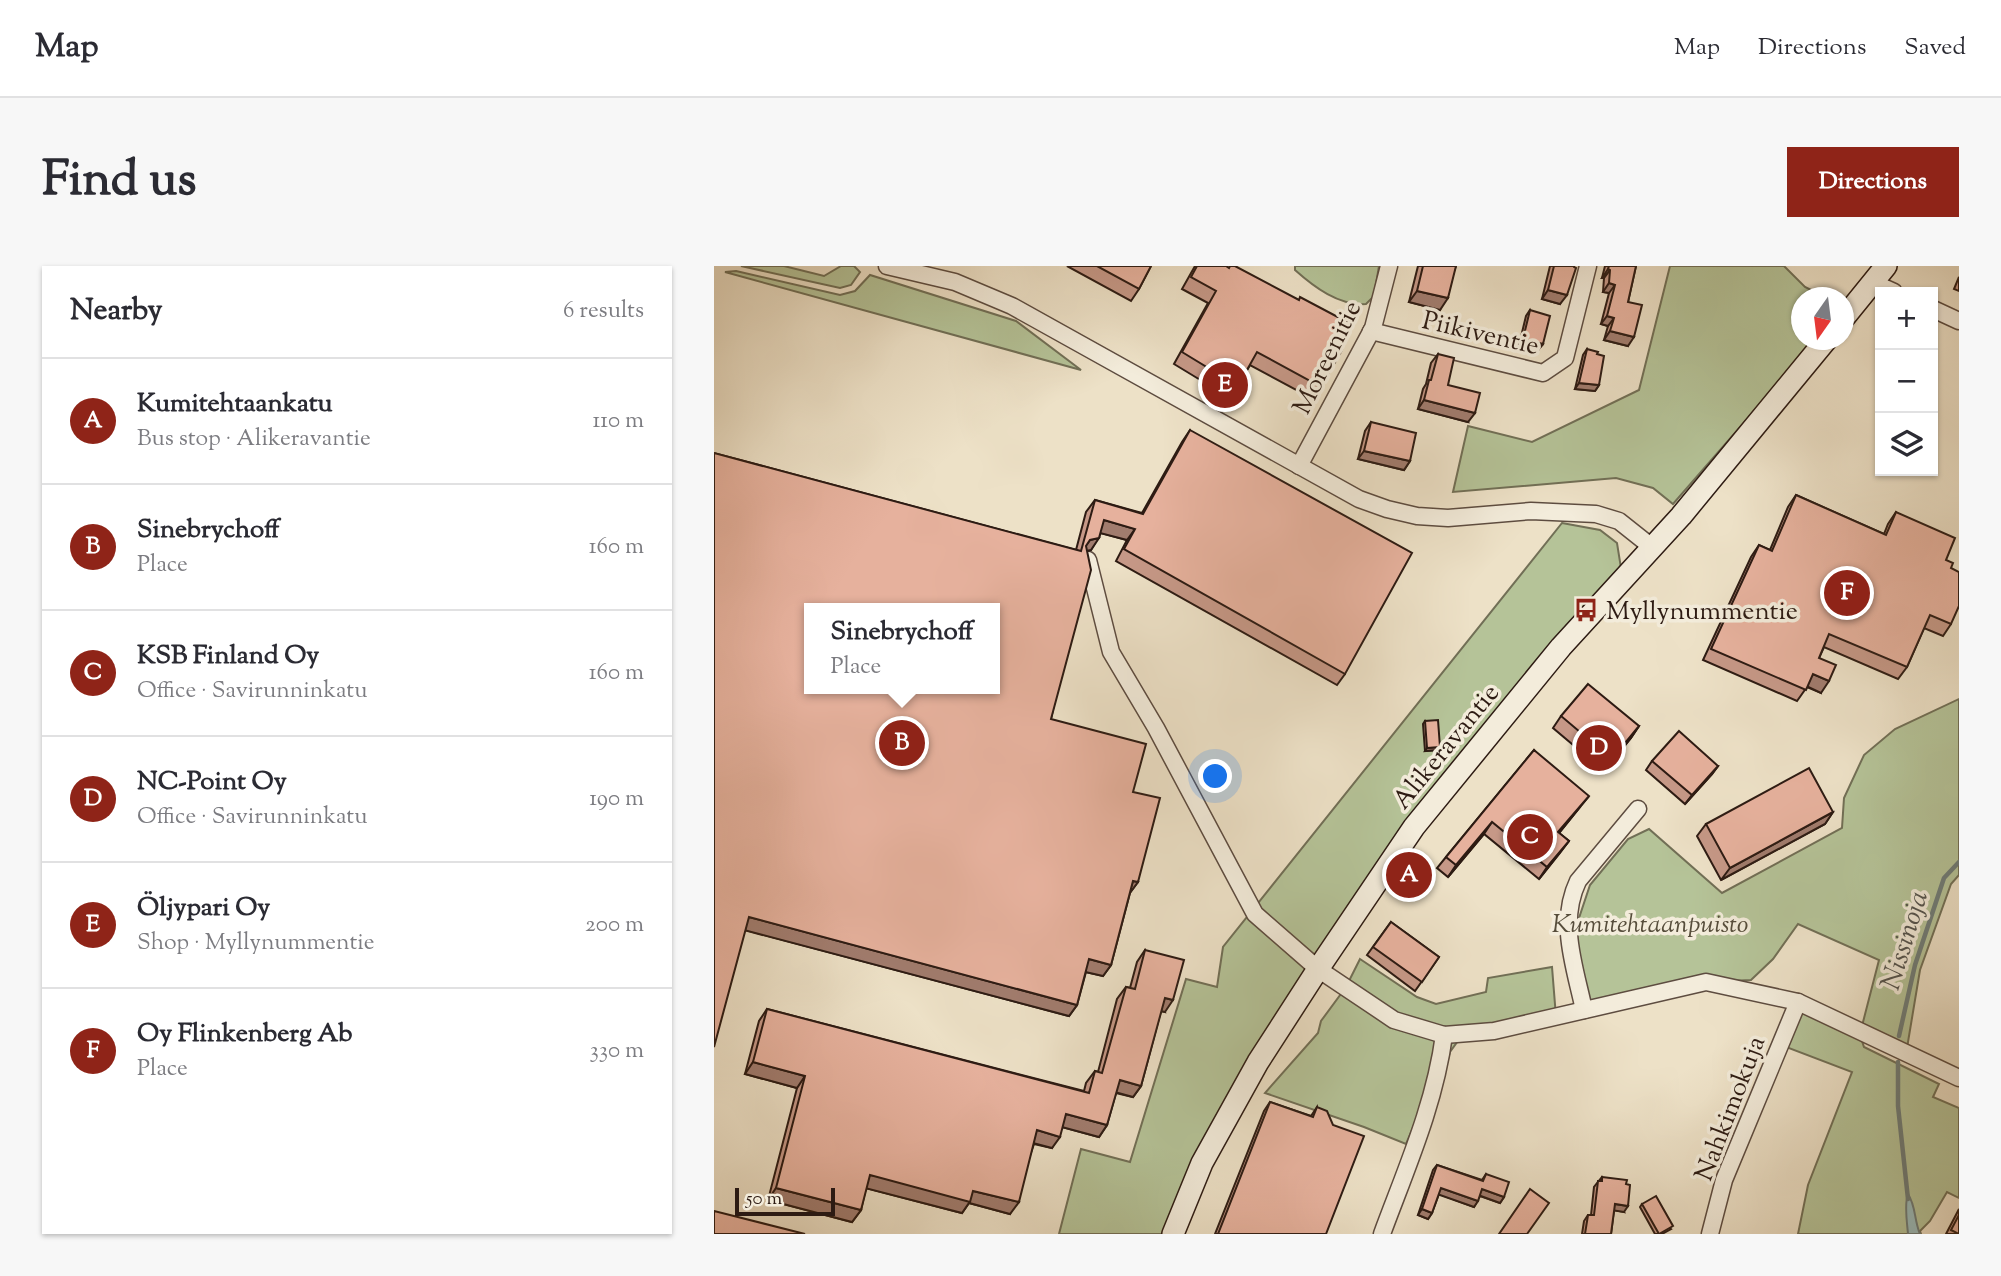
<!DOCTYPE html>
<meta charset="utf-8">
<style>
:root{--surface:#fff;--page:#f7f7f7;--text:#2b2b33;--muted:#7c7c81;--line:#e1e1e2;--accent:#8f2418}
body{margin:0;font-family:"Sorts Mill Goudy",serif;background:var(--page);color:var(--text)}
.controls{position:absolute;right:21px;top:21px;display:grid;overflow:hidden;border-radius:0px;box-shadow:0 2px 5px #0004}
.controls button{width:63px;height:63px;display:grid;place-items:center;padding:0;border:0;border-bottom:2px solid var(--line);background:var(--surface);color:var(--text);font:35px sans-serif}
.compass{position:absolute;left:1077px;top:21px;width:63px;height:63px;border-radius:50%;background:var(--surface);box-shadow:0 2px 5px #0004;rotate:194deg}
.scale{position:absolute;left:21px;bottom:18px;width:100px;box-sizing:border-box;padding-left:7px;border:4px solid #2d1b13;border-top:0;font-size:19px;line-height:24px;white-space:nowrap;color:#2d1b13;-webkit-text-stroke:5px #f3ecdb;paint-order:stroke}
.you{position:absolute;left:502px;top:511px;width:24px;height:24px;margin:-18px;border:5px solid #fff;border-radius:50%;background:#1a73e8;box-shadow:0 0 0 10px #1a73e833}
.badge{display:grid;place-items:center;width:46px;height:46px;border-radius:50%;background:var(--accent);color:#fff;font-size:23px;font-weight:700}
.pin{position:absolute;translate:-50% -50%;border:4px solid #fff;box-shadow:0 2px 7px #0006}
.popup{position:absolute;left:90px;top:337px;width:196px;height:91px;box-sizing:border-box;display:grid;place-content:center;border-radius:0px;background:var(--surface);filter:drop-shadow(0 2px 5px #0005);font-size:23px;white-space:nowrap;color:var(--muted)}
.popup b{font-size:26px;color:var(--text)}
.popup::after{content:'';position:absolute;left:50%;top:100%;margin-left:-14px;border:14px solid transparent;border-top-color:var(--surface)}
.list{margin:0;padding:0;list-style:none}
h2{display:flex;justify-content:space-between;align-items:center;height:91px;margin:0;padding:0 28px;font-size:30px}
h2 small{font-size:23px;font-weight:400;color:var(--muted)}
.list li{display:grid;grid-template-columns:46px 1fr auto;gap:21px;align-items:center;box-sizing:border-box;height:126px;padding:0 28px;border-top:2px solid var(--line)}
.list b{display:block;font-size:26px;white-space:nowrap}
.list p{margin:0;font-size:23px;white-space:nowrap;color:var(--muted)}
.list em{font-size:23px;font-style:normal;color:var(--muted)}
.icon{flex:none;width:38px;height:38px;fill:none;stroke:currentColor;stroke-width:2;stroke-linecap:round;stroke-linejoin:round}
.map{position:relative;flex:none;width:1245px;height:968px;overflow:hidden;border-radius:0px}
header{display:flex;align-items:center;gap:42px;box-sizing:border-box;height:98px;padding:0 35px;background:var(--surface);border-bottom:2px solid var(--line)}
header strong{font-size:33px}
nav{display:flex;gap:38px;margin-inline-start:auto;font-size:24px}
.intro{display:flex;align-items:center;justify-content:space-between;box-sizing:border-box;height:168px;padding:0 42px}
h1{margin:0;font-size:49px}
.button{padding:18px 32px;border-radius:0px;background:var(--accent);color:#fff;font-size:24px;font-weight:700}
main{display:flex;gap:42px;padding:0 42px}
aside{flex:1;background:var(--surface);border-radius:0px;box-shadow:0 2px 5px #0004}
.map>svg:first-child{display:block}
.green{fill:#b5c398;stroke:#716f56;stroke-width:2}
.water{fill:#9abcbc;stroke:#6e7c78;stroke-width:2}
.lines{fill:none;stroke-linecap:round;stroke-linejoin:round}
.stream{stroke:#6e7c78;stroke-width:4.5}
.street-casing{stroke:#5d4c40;stroke-width:19}
.secondary-casing{stroke:#2d1b13;stroke-width:24}
.street{stroke:#f3ecdb;stroke-width:16}
.secondary{stroke:#f3ecdb;stroke-width:21}
.wall{fill:#c69887;stroke:#2d1b13;stroke-width:2}
.shaded-wall{fill:#a17c6e;stroke:#2d1b13;stroke-width:2}
.building{fill:#e6b19d;stroke:#2d1b13;stroke-width:2;fill-rule:evenodd}
.labels{text-anchor:middle;stroke-width:7;stroke-linejoin:round;paint-order:stroke}
.street-label{font-size:26px;fill:#2d1b13;stroke:#f3ecdb}
.poi-label{font-size:26px;fill:#2d1b13;stroke:#f3ecdb;text-anchor:start}
.park-label{font-size:26px;font-style:italic;fill:#564d3b;stroke:#f3ecdb}
.water-label{font-size:28px;font-style:italic;fill:#53534e;stroke:#f3ecdb}
</style>
<header>
<strong>Map</strong>
<nav><a>Map</a><a>Directions</a><a>Saved</a></nav>
</header>
<div class="intro"><h1>Find us</h1><a class="button">Directions</a></div>
<main>
<aside>
<h2>Nearby<small>6 results</small></h2>
<ul class="list">
<li><span class="badge">A</span><div><b>Kumitehtaankatu</b><p>Bus stop · Alikeravantie</p></div><em>110 m</em></li>
<li><span class="badge">B</span><div><b>Sinebrychoff</b><p>Place</p></div><em>160 m</em></li>
<li><span class="badge">C</span><div><b>KSB Finland Oy</b><p>Office · Savirunninkatu</p></div><em>160 m</em></li>
<li><span class="badge">D</span><div><b>NC-Point Oy</b><p>Office · Savirunninkatu</p></div><em>190 m</em></li>
<li><span class="badge">E</span><div><b>Öljypari Oy</b><p>Shop · Myllynummentie</p></div><em>200 m</em></li>
<li><span class="badge">F</span><div><b>Oy Flinkenberg Ab</b><p>Place</p></div><em>330 m</em></li>
</ul>
</aside>
<div class="map">
<svg width="1245" height="968" viewBox="0 0 1245 968">
<rect width="100%" height="100%" fill="#ede1c7"/>
<filter id="stains"><feTurbulence type="fractalNoise" baseFrequency=".00286" numOctaves="4"/><feColorMatrix values="0 0 0 0 .2 0 0 0 0 .09 0 0 0 0 .02 0 0 0 .5 -.17"/></filter>
<radialGradient id="worn" r=".72"><stop offset=".6" stop-color="#630" stop-opacity="0"/><stop offset="1" stop-color="#630" stop-opacity=".3"/></radialGradient>
<!-- green -->
<g class="green">
<path d="M27,0H70L110,10L127,0H140L146,6L137,19L126,22Z"/>
<path d="M581,0H665L660,30L652,38C625,40 600,21 581,4Z"/>
<path d="M956,0H1070L1091,21L1111,31L1087,32V74H1102L959,238L939,222L902,212L739,226L754,160L818,176L925,124Z"/>
<path d="M22,5L126,29L141,25L156,9L302,55L367,104L11,6Z"/>
<path d="M848,257L886,264L903,277L907,302L840,378L529,822L459,968H345L367,883L416,896L472,713L503,721L509,681Z"/>
<path d="M1245,433V609L1237,618L1206,704L1193,782L1148,760L1165,694L1084,658L1059,693L1037,714L992,716L870,744L861,664L876,619L914,573L935,563L1008,627L1128,562L1130,532L1150,489L1181,463Z"/>
<path d="M646,693L703,731L722,738L772,726L774,712L838,701L842,751L749,768L736,786L730,808L704,850L692,878L650,861L551,827L604,767L607,755L632,721Z"/>
<path d="M1085,741L1147,772L1150,781L1225,818L1219,831L1245,842V932L1233,926L1216,955L1206,965L1207,968H1084L1094,919L1138,806L1072,781Z"/>
</g>
<!-- water -->
<path class="water" d="M1194,928C1202,940 1200,954 1206,968H1194C1193,956 1190,938 1194,928Z"/>
<g class="lines">
<!-- stream -->
<g class="stream">
<path d="M1185,770L1201,699L1230,612L1245,596"/>
<path d="M1184,796V840L1194,933"/>
</g>
<!-- street casing -->
<g class="street-casing">
<g id="street">
<path d="M173,0L241,16L298,40L645,233L673,243L703,250L734,252L817,245L882,248L905,255L939,282"/>
<path d="M1160,17L1180,26"/>
<path d="M1219,43L1245,55"/>
<path d="M657,65L829,107L851,92L874,0"/>
<path d="M585,200L659,62L675,0"/>
<path d="M374,294L397,386L442,462L541,648L604,703L680,754L730,769L780,765L992,716L1084,736L1245,812"/>
<path d="M870,744C861,701 844,657 864,615L924,543"/>
<path d="M668,968C692,903 721,838 730,769"/>
<path d="M996,968L1010,914L1084,736"/>
</g>
</g>
<!-- secondary casing -->
<g class="secondary-casing">
<g id="secondary">
<path d="M1129,53L1172,0"/>
<path d="M459,968L488,897L544,796L604,703L700,561L847,381L967,250L1112,74"/>
</g>
</g>
<!-- street -->
<use href="#street" class="street"/>
<!-- secondary -->
<use href="#secondary" class="secondary"/>
</g>
<!-- wall -->
<g class="wall">
<path d="M353,0H437L425,23L417,35Z"/>
<path d="M481,0H512L625,82L607,121L599,133L536,99L524,120L516,132L460,98L494,37L468,23Z"/>
<path d="M704,0H742L726,44L695,36Z"/>
<path d="M836,0H860L846,38L828,33Z"/>
<path d="M891,0H922L914,36V80L890,74L894,60L887,58L895,27L889,26L890,12H888Z"/>
<path d="M1245,11V25L1240,23Z"/>
<path d="M816,44L829,78L824,84L805,79L812,50Z"/>
<path d="M873,83L885,119L881,125L861,123L869,89Z"/>
<path d="M724,88L734,119L754,156L704,143L709,123L712,118L717,97Z"/>
<path d="M657,156L696,195L690,204L644,193L651,165Z"/>
<path d="M476,164L631,408L623,419L402,295L413,274L387,267L377,284L373,285L337,453L419,526L424,616L416,627L397,699L389,710L372,706L363,739L355,750L31,664L0,187L362,284L372,246L381,234L428,247L468,176Z"/>
<path d="M1082,229L1170,268L1174,258L1182,246L1232,294L1237,302V358L1229,370L1210,362L1193,401L1184,413L1110,381L1105,392L1107,427L1093,421L1083,435L989,394L1037,291L1045,279L1056,284L1074,241Z"/>
<path d="M847,450L925,460L917,472L890,505L839,462Z"/>
<path d="M711,455L726,481L724,484L711,485L709,458Z"/>
<path d="M820,484L866,541L845,567L855,575L825,613L770,568L734,611L723,602L732,591Z"/>
<path d="M938,495L1004,500L998,508L971,538L932,504Z"/>
<path d="M1119,546L1111,558L1007,614L983,570L992,558Z"/>
<path d="M677,656L725,691L701,725L653,689Z"/>
<path d="M431,684L451,746L447,745L427,820L419,831L402,827L393,859L385,871L348,861L338,882L320,878L296,948L255,937L248,947L152,922L147,944L138,956L54,934L83,822L31,808L45,755L53,743L370,825L372,817L381,805L384,806L403,733L412,721L416,722L423,696Z"/>
<path d="M556,836L597,850L603,841L612,968H501L550,845Z"/>
<path d="M723,899L768,914L772,908L790,931L786,937L766,930L760,941L725,928L718,947L714,953L704,949L719,904Z"/>
<path d="M888,911L910,946L900,944L897,968H868L870,955L874,949H877L880,921Z"/>
<path d="M928,938L957,963L948,968H941L926,941Z"/>
<path d="M1245,943V968H1232Z"/>
</g>
<!-- shaded-wall -->
<g class="shaded-wall">
<path d="M894,3L896,4L890,12H888Z"/>
<path d="M895,17L901,19L895,27L889,26Z"/>
<path d="M834,24L853,29L846,38L828,33Z"/>
<path d="M703,25L734,32L726,44L695,36Z"/>
<path d="M893,50L900,52L894,60L887,58Z"/>
<path d="M896,65L920,71L914,80L890,74Z"/>
<path d="M809,73L829,78L824,84L805,79Z"/>
<path d="M865,117L885,119L881,125L861,123Z"/>
<path d="M710,134L761,147L754,156L704,143Z"/>
<path d="M650,185L696,195L690,204L644,193Z"/>
<path d="M390,254L421,263L413,274L382,266Z"/>
<path d="M385,272L377,284L367,286L376,274Z"/>
<path d="M1099,408L1115,415L1107,427L1090,419Z"/>
<path d="M925,460L917,472L890,505L898,493Z"/>
<path d="M726,481L724,484L711,485L713,482Z"/>
<path d="M1004,500L998,508L971,538L978,529Z"/>
<path d="M875,530L866,541L836,578L844,566Z"/>
<path d="M1119,546L1111,558L1007,614L1016,602Z"/>
<path d="M778,556L770,568L734,611L742,599Z"/>
<path d="M855,575L846,587L825,613L833,601Z"/>
<path d="M419,615L424,616L415,628Z"/>
<path d="M35,651L363,739L355,750L26,663Z"/>
<path d="M375,693L397,699L389,710L367,705Z"/>
<path d="M451,732L459,734L451,746L442,744Z"/>
<path d="M39,796L91,810L83,822L31,808Z"/>
<path d="M406,814L427,820L419,831L397,825Z"/>
<path d="M352,848L393,859L385,871L344,860Z"/>
<path d="M323,864L346,871L338,882L315,876Z"/>
<path d="M156,909L259,925L305,936L296,948L255,937L248,947L147,921Z"/>
<path d="M62,922L147,944L138,956L54,934Z"/>
<path d="M727,922L764,935L760,941L723,928Z"/>
<path d="M768,923L790,931L786,937L764,929Z"/>
<path d="M901,938L914,940L910,946L897,944Z"/>
<path d="M708,943L718,947L714,953L704,949Z"/>
</g>
<!-- building -->
<g class="building">
<path d="M383,0H437L425,23Z"/>
<path d="M483,0H512L515,2L516,0H521L585,34L586,31L637,58L625,82L628,84L607,121L543,86L524,120L468,86L502,25L477,11Z"/>
<path d="M709,0H742L734,32L703,25Z"/>
<path d="M840,0H860V1L862,2L853,29L834,24Z"/>
<path d="M895,0H922L914,36L928,39L920,71L896,65L900,52L893,50L901,19L895,17L896,4L894,3Z"/>
<path d="M816,44L836,50L829,78L809,73Z"/>
<path d="M873,83L884,86L883,88L890,90L885,119L865,117Z"/>
<path d="M724,88L740,92L734,119L766,127L761,147L710,134L715,114H717Z"/>
<path d="M657,156L702,167L696,195L650,185Z"/>
<path d="M476,164L698,287L631,408L410,283L421,263L390,254L385,272L376,274L372,280L377,304L337,453L432,478L419,526L446,532L424,616L419,615L397,699L375,693L363,739L35,651L0,781V187L367,285L381,234L429,248ZM95,342H281V423H95Z"/>
<path d="M1082,229L1172,269L1182,246L1241,272L1232,294L1239,297L1237,302L1245,306V340L1237,358L1216,349L1193,401L1115,368L1105,392L1122,399L1115,415L1099,408L1092,424L997,383L1045,279L1058,285Z"/>
<path d="M874,418L925,460L898,493L847,450Z"/>
<path d="M724,454L726,481L713,482L711,455Z"/>
<path d="M965,465L1004,500L978,529L938,495Z"/>
<path d="M820,484L875,530L844,566L855,575L833,601L778,556L742,599L732,591Z"/>
<path d="M1095,502L1119,546L1016,602L992,558Z"/>
<path d="M677,656L725,691L708,716L659,681Z"/>
<path d="M431,684L470,694L459,734L451,732L427,820L406,814L393,859L352,848L346,871L323,864L305,936L259,925L256,936L156,909L147,944L62,922L91,810L39,796L53,743L375,827L381,805L388,807L412,721L421,723Z"/>
<path d="M556,836L599,851L603,841L613,845L619,859L650,870L612,968H504Z"/>
<path d="M723,899L769,915L772,908L795,916L790,931L768,923L764,935L727,922L718,947L708,943Z"/>
<path d="M888,911L913,914L912,918L916,919L914,940L901,938L897,968H871L874,949H880L884,915H888Z"/>
<path d="M816,923L835,937L813,968H785Z"/>
<path d="M942,930L959,960L945,968L928,938Z"/>
<path d="M0,945L91,968H0Z"/>
<path d="M1245,949V968L1237,964Z"/>
</g>
<!-- icons -->
<defs>
<g id="bus-bare" transform="scale(1.89)"><path d="M-5-6H5V4H4V6H2V4H-2V6H-4V4H-5ZM-3.5-4V0h7V-4ZM-3.5 1.2v1.5H-2V1.2ZM2 1.2v1.5H3.5V1.2Z" fill="#8f2418" stroke="#f3ecdb" stroke-width="2.5" paint-order="stroke"/></g>
</defs>
<g fill-rule="evenodd">
<use href="#bus-bare" x="872" y="344"/>
</g>
<g class="labels">
<!-- street labels -->
<g class="street-label">
<text transform="translate(767 66) rotate(13)" y="9">Piikiventie</text>
<text transform="translate(612 91) rotate(-64)" y="9">Moreenitie</text>
<text transform="translate(731 480) rotate(-51)" y="9">Alikeravantie</text>
<text transform="translate(1015 842) rotate(-69)" y="9">Nahkimokuja</text>
</g>
<!-- poi labels -->
<g class="poi-label">
<text x="892" y="353">Myllynummentie</text>
</g>
<!-- park labels -->
<g class="park-label">
<text x="936" y="666">Kumitehtaanpuisto</text>
</g>
<!-- water labels -->
<g class="water-label">
<text transform="translate(1189 674) rotate(-73)" y="10">Nissinoja</text>
</g>
</g>
<rect width="100%" height="100%" filter="url(#stains)"/>
<rect width="100%" height="100%" fill="url(#worn)"/>
</svg>
<div class="controls">
<button>+</button>
<button>−</button>
<button><svg class="icon" aria-label="layers" viewBox="0 0 24 24"><path d="M12 4l9 5-9 5-9-5zM3 14l9 5 9-5"/></svg></button>
</div>
<svg class="compass" viewBox="-18 -18 36 36"><path d="M0-13l5 13h-10z" fill="#e53935"/><path d="M0 13l5-13h-10z" fill="#7c7c81"/></svg>
<div class="scale">50 m</div>
<div class="you"></div>
<div class="pin badge" style="left:695px;top:609px">A</div>
<div class="pin badge" style="left:188px;top:477px">B</div>
<div class="popup"><b>Sinebrychoff</b>Place</div>
<div class="pin badge" style="left:816px;top:571px">C</div>
<div class="pin badge" style="left:885px;top:482px">D</div>
<div class="pin badge" style="left:511px;top:119px">E</div>
<div class="pin badge" style="left:1133px;top:327px">F</div>
</div>
</main>
